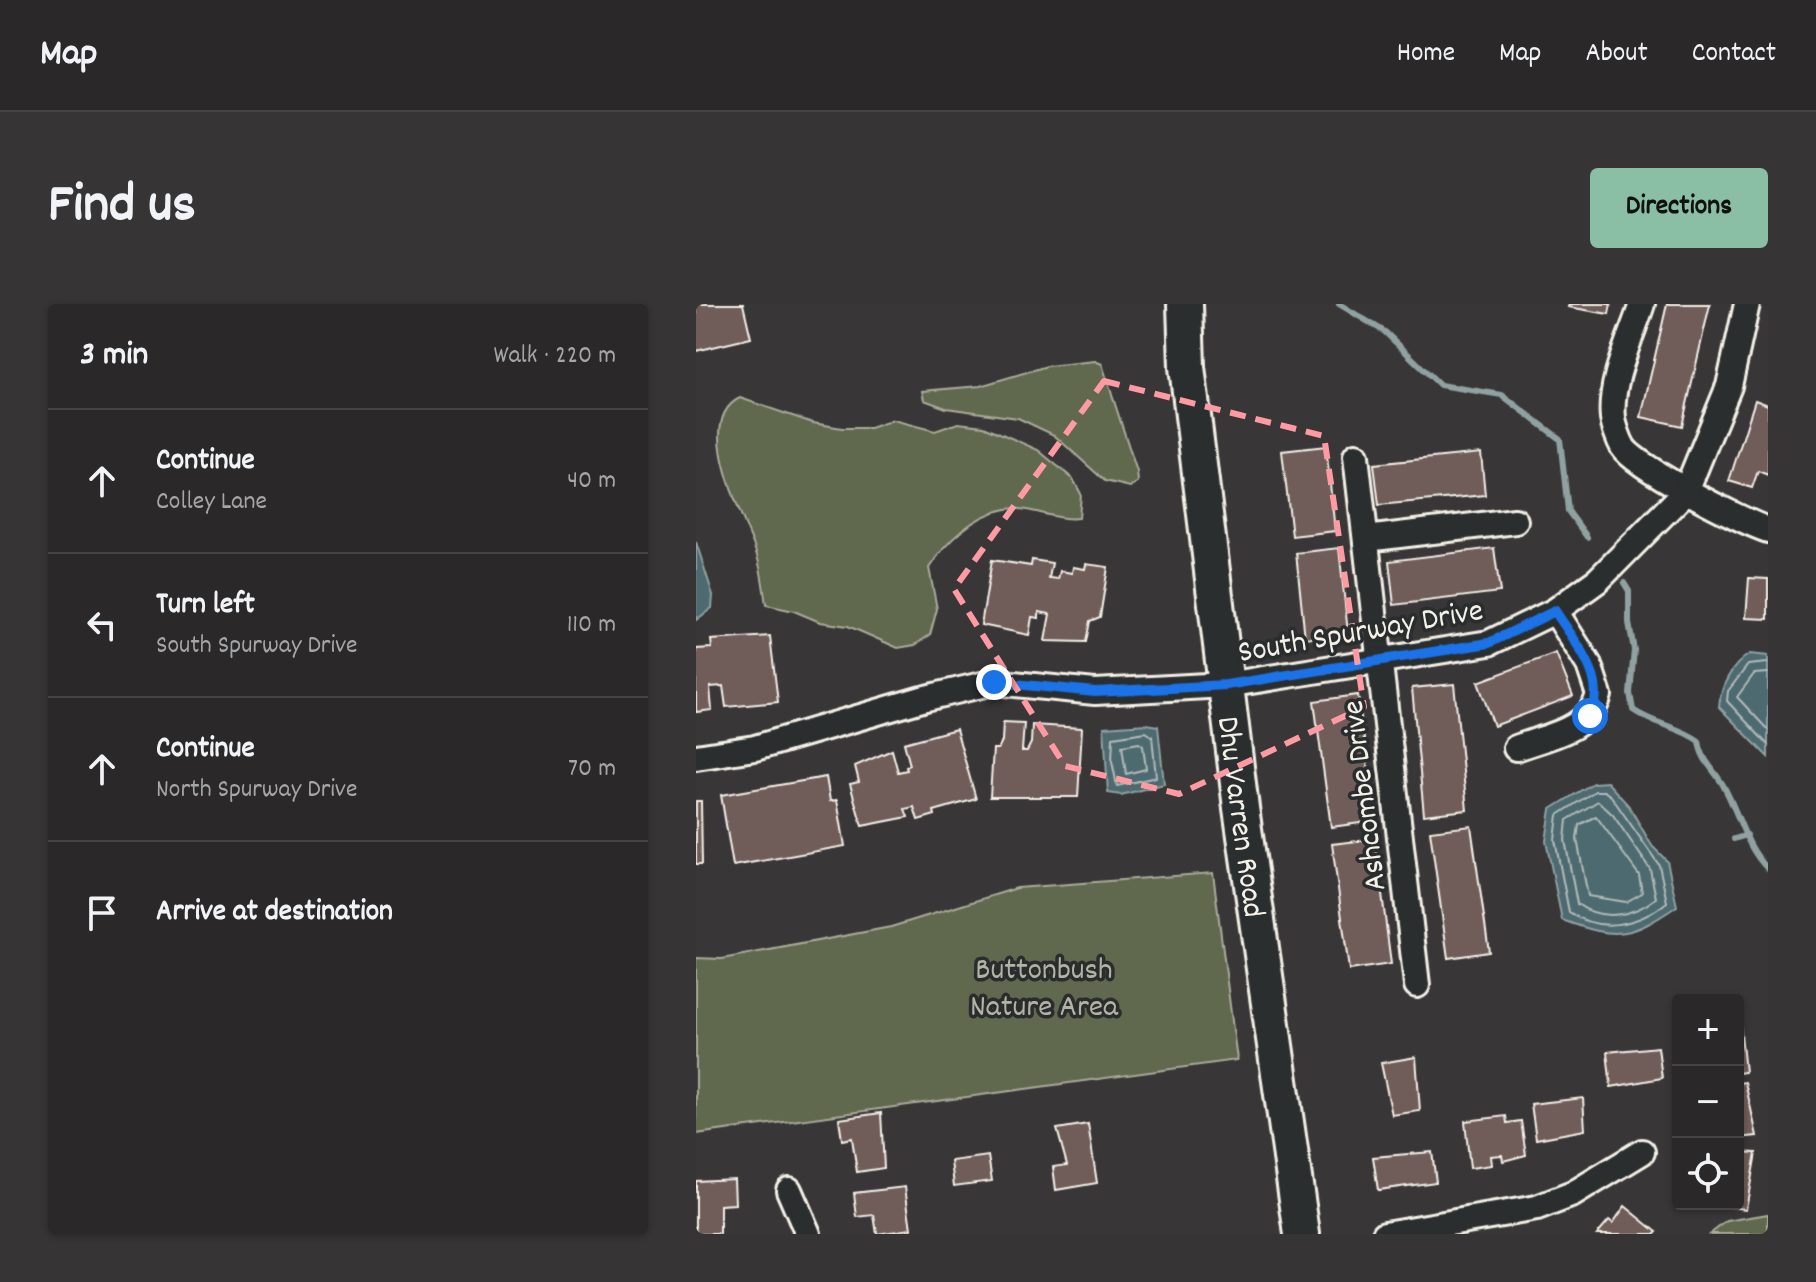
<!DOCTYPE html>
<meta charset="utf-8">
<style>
:root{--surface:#2a2829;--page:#363435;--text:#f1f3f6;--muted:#a5a6a8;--line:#464446;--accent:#8abfa5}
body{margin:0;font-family:Dekko,sans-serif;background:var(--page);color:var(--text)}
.controls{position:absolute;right:24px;bottom:24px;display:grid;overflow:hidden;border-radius:8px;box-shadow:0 2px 6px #0004}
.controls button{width:72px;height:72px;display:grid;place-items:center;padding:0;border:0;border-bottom:2px solid var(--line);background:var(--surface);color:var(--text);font:40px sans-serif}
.stop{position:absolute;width:24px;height:24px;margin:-18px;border:6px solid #1a73e8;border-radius:50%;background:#fff}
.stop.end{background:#1a73e8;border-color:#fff;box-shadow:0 2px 8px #0008}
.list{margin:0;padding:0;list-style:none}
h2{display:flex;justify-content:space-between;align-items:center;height:104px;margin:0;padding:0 32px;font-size:34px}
h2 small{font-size:26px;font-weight:400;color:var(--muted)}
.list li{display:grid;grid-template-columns:52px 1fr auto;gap:24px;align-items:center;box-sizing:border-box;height:144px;padding:0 32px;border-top:2px solid var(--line)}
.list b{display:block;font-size:30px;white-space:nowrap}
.list p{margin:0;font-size:26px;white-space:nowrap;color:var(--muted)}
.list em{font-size:26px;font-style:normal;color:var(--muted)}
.icon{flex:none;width:44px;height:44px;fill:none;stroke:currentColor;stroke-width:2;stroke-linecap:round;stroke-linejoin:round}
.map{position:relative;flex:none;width:1072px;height:930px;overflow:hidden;border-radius:8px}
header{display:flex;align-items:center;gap:48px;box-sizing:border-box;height:112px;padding:0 40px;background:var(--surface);border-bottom:2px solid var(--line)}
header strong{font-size:38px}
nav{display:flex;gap:44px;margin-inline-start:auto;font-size:28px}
.intro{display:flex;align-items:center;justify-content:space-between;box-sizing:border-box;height:192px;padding:0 48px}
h1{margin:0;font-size:56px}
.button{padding:20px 36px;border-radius:8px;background:var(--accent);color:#111;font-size:28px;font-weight:700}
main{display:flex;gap:48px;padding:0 48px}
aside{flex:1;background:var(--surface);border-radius:8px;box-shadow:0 2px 6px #0004}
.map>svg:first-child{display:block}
.green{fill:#60684e;stroke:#aaac9b;stroke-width:2}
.water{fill:#4e6b71;stroke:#90a1a1;stroke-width:2}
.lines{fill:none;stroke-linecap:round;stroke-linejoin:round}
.shore{stroke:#b2bbb8;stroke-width:2}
.stream{stroke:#90a1a1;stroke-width:6}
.building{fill:#6f5c59;stroke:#f4f1e8;stroke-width:2}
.minor-casing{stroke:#f4f1e8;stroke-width:30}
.secondary-casing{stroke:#f4f1e8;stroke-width:40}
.minor{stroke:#2a2d2e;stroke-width:24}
.secondary{stroke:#2a2d2e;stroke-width:34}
.route{stroke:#1a73e8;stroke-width:10}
.marked{fill:none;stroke:#ff9aa2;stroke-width:6;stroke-dasharray:16 10;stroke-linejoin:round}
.labels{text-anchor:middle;stroke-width:7;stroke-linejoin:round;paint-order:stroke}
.street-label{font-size:32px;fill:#f4f1e8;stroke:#2a2d2e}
.park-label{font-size:32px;fill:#b1b3a3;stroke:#2a2d2e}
</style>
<header>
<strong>Map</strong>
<nav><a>Home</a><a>Map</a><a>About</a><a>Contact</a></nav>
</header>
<div class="intro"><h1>Find us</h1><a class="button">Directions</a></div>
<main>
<aside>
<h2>3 min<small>Walk · 220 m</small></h2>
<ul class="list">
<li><svg class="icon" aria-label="ahead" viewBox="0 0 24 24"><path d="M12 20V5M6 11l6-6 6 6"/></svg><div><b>Continue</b><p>Colley Lane</p></div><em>40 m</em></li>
<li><svg class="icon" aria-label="left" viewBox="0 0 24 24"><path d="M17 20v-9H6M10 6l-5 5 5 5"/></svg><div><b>Turn left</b><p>South Spurway Drive</p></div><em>110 m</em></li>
<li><svg class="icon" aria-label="ahead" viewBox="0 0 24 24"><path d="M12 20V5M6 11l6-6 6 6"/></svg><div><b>Continue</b><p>North Spurway Drive</p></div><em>70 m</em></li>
<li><svg class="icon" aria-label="arrive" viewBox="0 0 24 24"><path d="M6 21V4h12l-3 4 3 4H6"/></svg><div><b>Arrive at destination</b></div></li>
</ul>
</aside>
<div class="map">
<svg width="1072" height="930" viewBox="0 0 1072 930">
<rect width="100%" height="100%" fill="#383637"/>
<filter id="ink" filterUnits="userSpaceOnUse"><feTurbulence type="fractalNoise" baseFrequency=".0125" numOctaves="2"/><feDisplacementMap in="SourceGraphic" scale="16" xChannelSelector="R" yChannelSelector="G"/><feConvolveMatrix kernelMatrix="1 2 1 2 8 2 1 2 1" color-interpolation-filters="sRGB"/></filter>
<g filter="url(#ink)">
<!-- green -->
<g class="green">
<path d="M399,57L406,60L441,168L442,178L434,183L409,177L358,131L322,114L250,104L228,96L226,87L284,82L351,62Z"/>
<path d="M44,94L117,119L146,124H174L197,116L239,127L262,119L288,122L342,146L377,175L385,190L383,214C359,217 334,202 310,205C277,211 250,238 233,264L241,305L234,331L219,341L202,344L152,322L124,318L98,307L70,301C67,279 64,255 55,235C40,197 0,115 44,94Z"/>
<path d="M517,569L541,756L0,830V654L26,655L195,623L321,584Z"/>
<path d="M1072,910V930H1014L1031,917Z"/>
</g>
<!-- water -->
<g class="water">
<path d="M0,238L17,291L16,304L0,316Z"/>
<path d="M1054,350L1072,352V453L1023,403C1024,383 1036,360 1054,350Z"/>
<path d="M451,420L462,422L468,480L425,491L412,489L408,423Z"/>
<path d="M911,478L933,502L956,542L971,557L981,602C934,634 921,636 866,616L850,537L855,505L897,479Z"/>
</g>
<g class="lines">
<!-- shore -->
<g class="shore">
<path d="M1072,359L1052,361L1032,387L1031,397L1072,441"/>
<path d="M1072,369L1058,370L1041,393L1072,426"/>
<path d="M450,428L456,432L460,473L421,482L416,457L417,433Z"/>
<path d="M443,439L447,442L450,465L430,470L426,442Z"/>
<path d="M899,487H908L915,492L963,561L971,598C943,621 904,630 873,608L859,536L862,511Z"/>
<path d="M902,497L917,511L954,565L960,594C938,612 906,618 881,600L869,536L871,516Z"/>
<path d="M900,512L943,571L946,589L930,598L892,592L881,535L883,521Z"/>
</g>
<!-- stream -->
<g class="stream">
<path d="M643,0L689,28L744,81L806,91L864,135L872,207L891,233"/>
<path d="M928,279L933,287V319L938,346L934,389L937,406C958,421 983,422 1003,437C1005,456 1018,465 1027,481C1043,509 1049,543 1072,565"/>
<path d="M1038,535L1051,531"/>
</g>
</g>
<!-- building -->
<g class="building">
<path d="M0,0H47L55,34L0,47Z"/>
<path d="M873,0H915L913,10L872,3Z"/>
<path d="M971,0H1014L986,122L945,113Z"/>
<path d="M1059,96L1072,101V171L1062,167L1056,184L1033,177Z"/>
<path d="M630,142L639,227L596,232L586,147Z"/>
<path d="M785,149L789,191L683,201L678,160Z"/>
<path d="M643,244L652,329L609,334L600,249Z"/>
<path d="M798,244L804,288L698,301L693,257Z"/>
<path d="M296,256L335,262L336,256L356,259L353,274L362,275L364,267L376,269L377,263L389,265L390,260L412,263L404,313L394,317L390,338L349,337L354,310L343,308V314L336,313L333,331L285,321Z"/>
<path d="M1053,274L1072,275V315L1050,314Z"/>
<path d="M74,332L82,398L30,403L27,382L14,383L16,406L0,408V345L16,344L15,336Z"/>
<path d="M860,349L877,392L798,422L782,378Z"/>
<path d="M758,380L771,506L728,511L716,384Z"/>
<path d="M662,391L679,517L635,523L618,397Z"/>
<path d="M307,418L328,419L326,447H331L335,439L336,421L386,424L382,493H294L297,445H302L306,437Z"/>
<path d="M260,425L280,495L238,507L239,511L222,516L218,503L209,505L212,513L166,522L154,480L163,478L159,462L196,446L202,468L211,466L210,463L214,461L208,439Z"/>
<path d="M130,473L134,497L141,496L149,542L37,562L25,491Z"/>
<path d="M0,497H5L6,560H0Z"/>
<path d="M775,522L793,648L752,654L734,527Z"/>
<path d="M679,535L695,660L653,666L636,540Z"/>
<path d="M1043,710L1049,768L1042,769V710Z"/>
<path d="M962,743L966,774L915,783L911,748Z"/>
<path d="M720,753L724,807L696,811L685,759Z"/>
<path d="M1049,778L1061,832L1042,834V779Z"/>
<path d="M887,794L889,826L840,835L835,800Z"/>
<path d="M185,809L188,864L161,868L156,834L146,836L143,815Z"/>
<path d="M810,812L811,819L825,817L830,851L807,857L806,851L795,852L796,861L774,864L769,817Z"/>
<path d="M392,820L401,879L360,886L357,863L371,861L361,825Z"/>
<path d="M736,848L740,878L682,886L677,853Z"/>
<path d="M1042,848L1060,849L1050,905L1023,902L1042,900Z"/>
<path d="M292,852L296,877L258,882L255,857Z"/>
<path d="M38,875L39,900L24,901V930H0V877Z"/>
<path d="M209,883L215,925L181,930L178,911L161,913L158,889Z"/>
<path d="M929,902L961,928L959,930H901L913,916L917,919Z"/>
</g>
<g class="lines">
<!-- minor casing -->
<g class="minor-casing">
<g id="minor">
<path d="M946,0C935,34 913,78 917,114C918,122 923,136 927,143C940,164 1046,217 1072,226"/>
<path d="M660,152L721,681"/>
<path d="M670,235L819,217"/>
<path d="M820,444C851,432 893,427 903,391L893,361L859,307"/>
<path d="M0,453L59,444L226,395L298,378L399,388L530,381L793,339L859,307L902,276L990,187L1033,82L1051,0"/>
<path d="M93,886L112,930"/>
<path d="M689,930L841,904L877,890L946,848"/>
</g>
</g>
<!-- secondary casing -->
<g class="secondary-casing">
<g id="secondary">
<path id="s1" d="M489,0L491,63L545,504L606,930"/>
</g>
</g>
<!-- minor -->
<use href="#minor" class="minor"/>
<!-- secondary -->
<use href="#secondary" class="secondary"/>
</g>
</g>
<g class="lines" filter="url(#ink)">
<!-- route -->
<path class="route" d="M298,378L399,388L530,381L793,339L859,307C878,337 914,376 894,412"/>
</g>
<!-- marked area -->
<path class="marked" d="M408,77L628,132L668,403L483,490L369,462L258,285Z"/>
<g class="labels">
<!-- street labels -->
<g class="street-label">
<text transform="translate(664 325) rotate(-10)" y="11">South Spurway Drive</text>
<text transform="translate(666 492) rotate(-97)" y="11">Ashcombe Drive</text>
<text dy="11" stroke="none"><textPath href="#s1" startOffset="516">Dhu Varren Road</textPath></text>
</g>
<!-- park labels -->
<g class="park-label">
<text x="348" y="674">Buttonbush<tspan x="348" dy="37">Nature Area</tspan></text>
</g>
</g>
</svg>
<div class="controls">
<button>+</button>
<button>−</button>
<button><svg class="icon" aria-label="locate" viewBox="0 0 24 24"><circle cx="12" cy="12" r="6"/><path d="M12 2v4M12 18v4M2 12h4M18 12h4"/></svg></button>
</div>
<div class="stop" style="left:894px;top:412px"></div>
<div class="stop end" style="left:298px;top:378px"></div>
</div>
</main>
